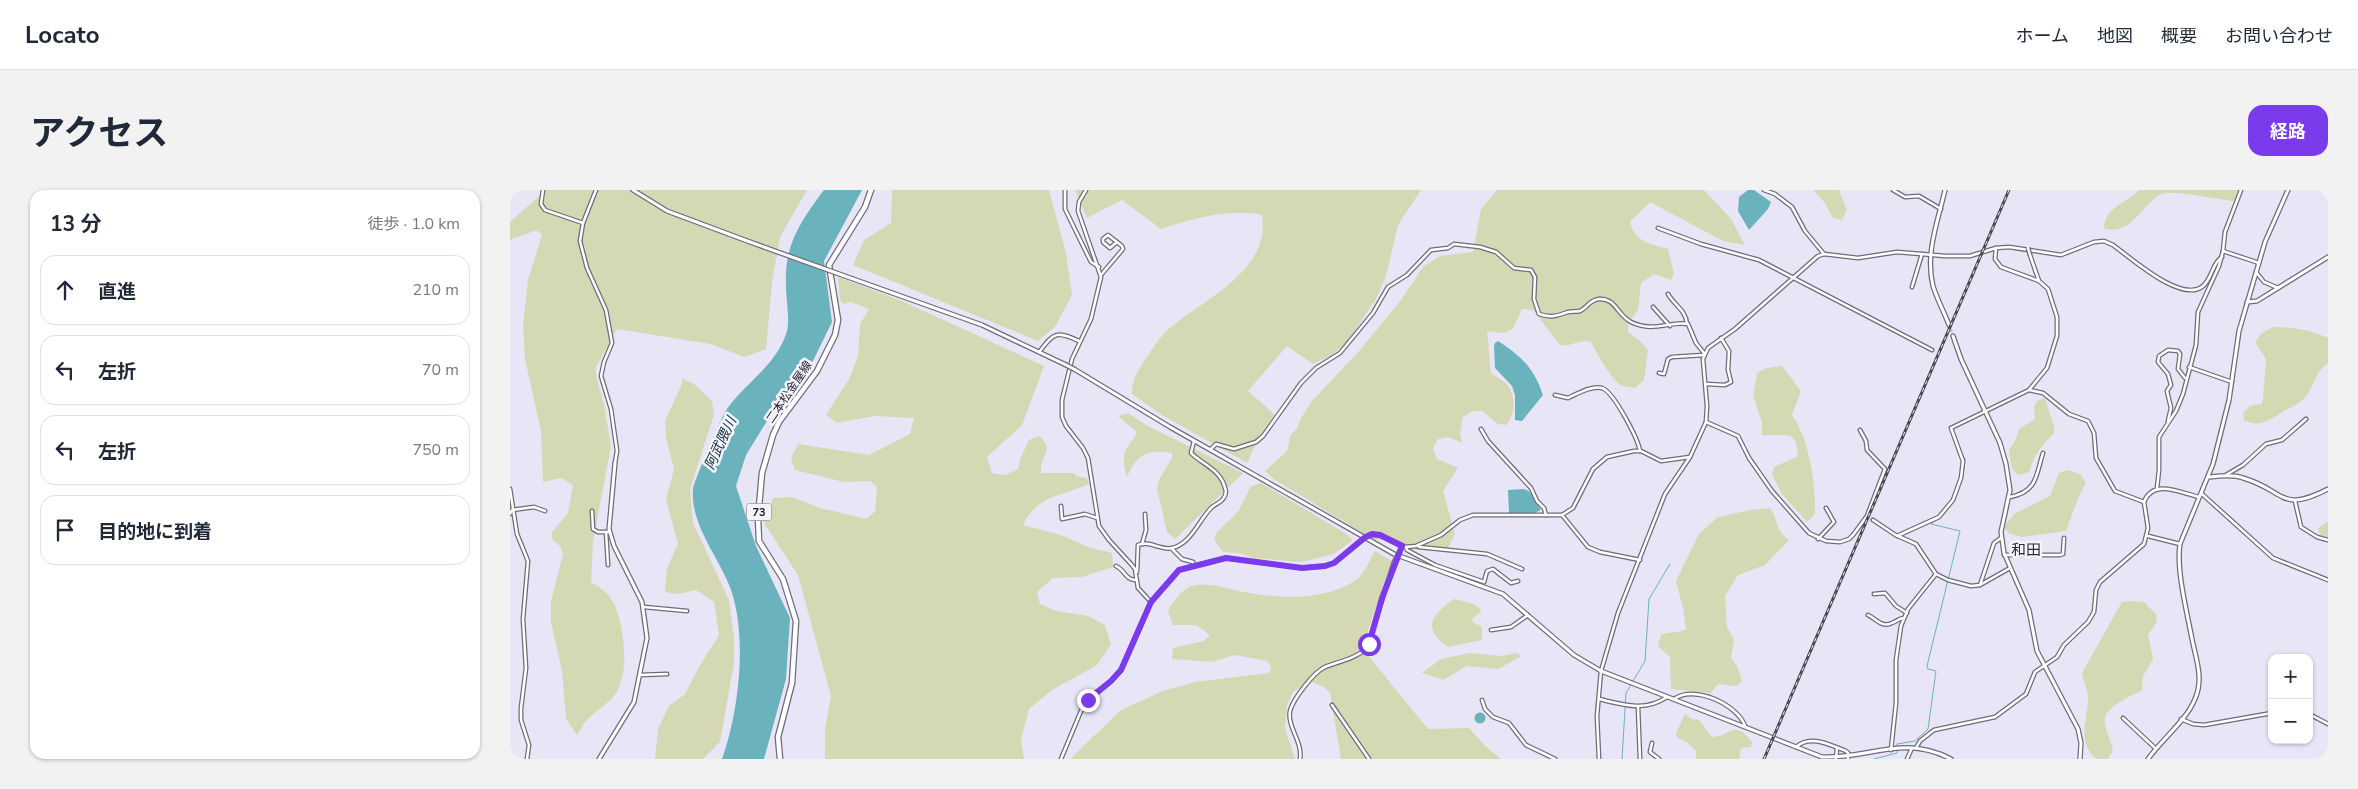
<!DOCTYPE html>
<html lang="ja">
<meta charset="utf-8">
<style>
:root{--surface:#fff;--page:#f2f2f3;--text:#1f2937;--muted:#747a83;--line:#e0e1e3;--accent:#7c3aed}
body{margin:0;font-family:"Nunito Sans","Noto Sans JP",sans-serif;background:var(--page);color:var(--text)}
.controls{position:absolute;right:15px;bottom:15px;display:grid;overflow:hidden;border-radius:10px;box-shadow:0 1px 4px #0004}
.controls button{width:45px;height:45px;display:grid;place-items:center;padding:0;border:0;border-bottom:1px solid var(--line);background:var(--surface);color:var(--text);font:25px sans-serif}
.stop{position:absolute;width:15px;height:15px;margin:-11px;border:4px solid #7c3aed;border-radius:50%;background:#fff}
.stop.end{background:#7c3aed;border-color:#fff;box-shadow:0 1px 5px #0008}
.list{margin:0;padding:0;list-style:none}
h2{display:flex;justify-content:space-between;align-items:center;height:65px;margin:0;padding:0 20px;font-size:21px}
h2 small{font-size:16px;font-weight:400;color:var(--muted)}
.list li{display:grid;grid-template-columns:32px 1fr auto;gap:15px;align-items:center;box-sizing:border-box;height:70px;margin:0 10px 10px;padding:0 10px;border:1px solid var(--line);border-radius:15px}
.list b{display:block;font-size:19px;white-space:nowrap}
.list em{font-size:16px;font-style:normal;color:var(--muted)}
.icon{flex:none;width:28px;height:28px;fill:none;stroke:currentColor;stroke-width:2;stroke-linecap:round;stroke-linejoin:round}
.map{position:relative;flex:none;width:1818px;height:569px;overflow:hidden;border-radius:15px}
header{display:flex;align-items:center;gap:30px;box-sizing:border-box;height:70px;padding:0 25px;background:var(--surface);border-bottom:1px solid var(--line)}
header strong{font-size:24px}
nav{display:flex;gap:28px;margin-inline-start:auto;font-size:18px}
.intro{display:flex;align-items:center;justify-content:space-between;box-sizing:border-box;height:120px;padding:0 30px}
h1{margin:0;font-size:35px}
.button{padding:12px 22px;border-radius:15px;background:var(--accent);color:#fff;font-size:18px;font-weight:700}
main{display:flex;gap:30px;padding:0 30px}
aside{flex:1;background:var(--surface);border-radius:15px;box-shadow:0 1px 4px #0004}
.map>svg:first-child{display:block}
.green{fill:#d4d9b3}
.water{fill:#6ab3bc}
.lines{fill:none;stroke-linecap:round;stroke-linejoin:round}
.stream{stroke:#6ab3bc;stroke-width:1}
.tertiary-tunnel{stroke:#bfbdcc;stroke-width:3;stroke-dasharray:3 1.5;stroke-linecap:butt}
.minor-casing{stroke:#6e6b7b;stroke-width:5}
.tertiary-casing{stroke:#6e6b7b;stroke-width:5.5}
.primary-casing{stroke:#6e6b7b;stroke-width:7}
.minor{stroke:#fff;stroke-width:2.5}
.tertiary{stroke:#fff;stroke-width:3}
.primary{stroke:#fff;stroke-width:4.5}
.rail-casing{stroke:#4a4851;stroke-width:3}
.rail{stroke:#f5f3fe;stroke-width:1;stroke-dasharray:4;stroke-linecap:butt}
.minor-bridge-casing{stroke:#6e6b7b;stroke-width:5;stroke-linecap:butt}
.tertiary-bridge-casing{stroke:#6e6b7b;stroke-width:5.5;stroke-linecap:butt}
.minor-bridge{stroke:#fff;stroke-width:2.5}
.tertiary-bridge{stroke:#fff;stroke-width:3}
.route{stroke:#7c3aed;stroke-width:6}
.labels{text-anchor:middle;stroke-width:5;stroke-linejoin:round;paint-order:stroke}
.shield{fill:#f5f3fe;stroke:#5d5c63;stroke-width:1}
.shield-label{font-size:11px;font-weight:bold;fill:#1c1b21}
.street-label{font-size:12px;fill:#1c1b21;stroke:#f5f3fe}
.water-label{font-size:14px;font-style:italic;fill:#0b3135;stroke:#f5f3fe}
.quarter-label{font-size:15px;fill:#2c2a38;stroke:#f5f3fe}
</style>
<header>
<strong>Locato</strong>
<nav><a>ホーム</a><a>地図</a><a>概要</a><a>お問い合わせ</a></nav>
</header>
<div class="intro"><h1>アクセス</h1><a class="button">経路</a></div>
<main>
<aside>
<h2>13 分<small>徒歩 · 1.0 km</small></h2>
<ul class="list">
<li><svg class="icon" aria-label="ahead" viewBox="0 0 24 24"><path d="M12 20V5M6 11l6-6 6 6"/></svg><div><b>直進</b></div><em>210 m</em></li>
<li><svg class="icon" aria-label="left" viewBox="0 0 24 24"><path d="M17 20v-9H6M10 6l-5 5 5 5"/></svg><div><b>左折</b></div><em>70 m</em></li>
<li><svg class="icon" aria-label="left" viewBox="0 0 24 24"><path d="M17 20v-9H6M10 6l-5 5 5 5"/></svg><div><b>左折</b></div><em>750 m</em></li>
<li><svg class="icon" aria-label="arrive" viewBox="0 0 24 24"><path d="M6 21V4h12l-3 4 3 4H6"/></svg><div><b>目的地に到着</b></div></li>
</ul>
</aside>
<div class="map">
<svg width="1818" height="569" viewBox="0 0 1818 569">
<rect width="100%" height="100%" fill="#e8e5f7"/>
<!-- green -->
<g class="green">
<path d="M36,0H297L270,47L262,92L256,159L234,167L201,154L107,139L86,177V186L94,214L101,257L83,351L81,392C91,398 100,404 105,416C114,438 120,482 106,503C98,515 87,519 78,529C73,533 71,540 67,545L56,529L52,481L41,432V411L53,364L50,356L42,349V342L58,323L63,295L51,288L33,292L31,241L15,169L13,136L18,90L32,45L28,41H24L0,50V32Z"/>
<path d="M382,0H539L556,63L562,105L545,137L528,151L343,75L354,50L381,33Z"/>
<path d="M565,0H911L888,35L876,86L866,109L837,152L822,165L803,174L777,156L738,201L765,225L750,245L737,273L652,225L622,204C623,187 626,184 635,170C643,158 650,146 661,137C696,108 761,80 752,25C720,18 681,29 651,39L612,10L577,28Z"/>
<path d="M987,0H1194L1221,29L1235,55L1213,51L1140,12L1120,32C1125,52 1140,54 1158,59L1164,84L1161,90L1144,84L1131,93L1128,120L1118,133V142L1131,152L1138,160L1134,190L1125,198C1121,197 1117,197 1113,196C1101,191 1087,163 1081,152C1068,149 1062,157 1050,155L1023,120L1012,119L1003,139L994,143L977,141L981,183C986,187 995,191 998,196C1006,206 1005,226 996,235L988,234L972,221H963L953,227L950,243L952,253L938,247L928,249L923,258L927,269L948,278L933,301L945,344L936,362L888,358L881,350H865L765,290L755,281L777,261L781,244L787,239L791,228L803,210L850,160L891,110L914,76L930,66L963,62L971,19Z"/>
<path d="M1303,0H1329L1337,20L1332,30L1323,28L1315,13Z"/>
<path d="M1629,0H1729V6L1723,11C1703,9 1668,0 1651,4C1632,14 1621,47 1594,38C1594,18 1618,12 1629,0Z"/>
<path d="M328,87L392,111L534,176L512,235L477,267L482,283L496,285L508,279L510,270L519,250L529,246C546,259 529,267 531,283H564L566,286L577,288L579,294C552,306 527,305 513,335L551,345L578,357L602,363L603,377L572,387L543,388L527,402L530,414L546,421L578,426L595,435L601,454L587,475L542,500L519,519L511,550L514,569H315V539L321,506L288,385L254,333L263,308L282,307L310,318L357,329L365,321L367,297L360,291L334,292L285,280L281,268L288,254L359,265L400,244L404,228L365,226L327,233L316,225L339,189L348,166L350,134L359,119L341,112L334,114L330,110Z"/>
<path d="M1763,137C1782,137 1800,140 1818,148V173C1805,182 1805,195 1796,206C1790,214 1782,216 1774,221C1761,229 1749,239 1734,230L1733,223L1740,216L1752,214L1753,208L1756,169L1745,152L1752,143Z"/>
<path d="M1272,176L1291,201L1282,225C1299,248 1306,295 1305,324L1297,332L1272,304L1262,285L1264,277L1288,266L1286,252L1281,246C1270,244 1262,246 1252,245V232L1243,206L1247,183L1257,178Z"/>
<path d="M172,188L184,194L202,211L204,225L180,299L183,333L219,410L224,448V473L210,552L193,569H145L148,539L159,516L175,504L189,477L209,445L204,412L186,400L169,404L155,402L157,378L168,354L156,309L164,279L156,248L155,231L172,194Z"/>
<path d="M1535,208L1544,237V244C1531,255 1524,266 1519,282L1508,285L1502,279L1499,260L1506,249L1509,239L1525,229L1524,218L1527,211Z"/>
<path d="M618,223L636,235L733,283L665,349L657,342L647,299L649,290L662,268V263C637,259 627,264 617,287C611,264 613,262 627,244L625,240L608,226Z"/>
<path d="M1557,280L1570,284L1576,293L1569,306L1556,341L1512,347L1500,344L1494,337L1504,324L1540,306L1549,283Z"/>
<path d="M751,293L835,343L843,350L824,364L791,372L744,368L729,363L713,362L704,349L707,342L728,322L741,296Z"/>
<path d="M1260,318C1269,330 1264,340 1279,350L1255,375L1228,385L1215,406L1217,437L1224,450L1221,468L1227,476L1232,490L1229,495L1224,496L1208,494L1201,503L1161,499L1160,467L1148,456L1151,445C1159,441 1168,444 1176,439L1173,418L1166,391L1189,344L1208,327L1240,320Z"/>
<path d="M1818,332V347L1810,345L1808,338Z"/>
<path d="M865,361L882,371L852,458L918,539L959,538L975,556L991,569H831L820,503L814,497L800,491L783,502L777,515L775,538L785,569H560L611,520L653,501L685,492L759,483L761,479L758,471L724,465L702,472L662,469L663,458L694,451L700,445L686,435H663L658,421C662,413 671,400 681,396C697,391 718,399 734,402C769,409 816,411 846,390C854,384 860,370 865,361Z"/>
<path d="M944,409L961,413L970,418L971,422L963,428L962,432L972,437V450L938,457C911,438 922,425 944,409Z"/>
<path d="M1621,411L1634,412L1647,425L1646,433L1638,445L1643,469L1633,486L1632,500C1620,507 1592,517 1595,533C1596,542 1601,551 1603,560L1598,569H1587C1567,555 1577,529 1578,510C1579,502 1573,491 1572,483L1612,412Z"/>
<path d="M960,463L991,466L1006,463L1012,466L988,479L957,476L933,490L912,483L931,469Z"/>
<path d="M1175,524L1182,529L1189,530L1202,547C1221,547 1222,528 1242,552L1241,557L1231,558L1229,569H1186V561L1177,552L1167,548L1166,543Z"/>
</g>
<!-- water -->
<g class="water">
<path d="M314,0H352L314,71L322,132L302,173L263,221L236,265L226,296L246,356L280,428L276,489L254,569H212C229,522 238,445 220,397C208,366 180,334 183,299C184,292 212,225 217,219C236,192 267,175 277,141C280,129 276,109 276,96C274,55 290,32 314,0Z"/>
<path d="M1238,0H1244L1261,12L1258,19L1239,40L1228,21L1229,7Z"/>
<path d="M988,151C1011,166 1024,178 1033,205L1012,231L1005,230V205L1002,196L985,178L984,156L985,153Z"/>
<path d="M1014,299L1019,301L1031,320L1022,324L999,323L998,300Z"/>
<circle cx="970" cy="528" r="5.5"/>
</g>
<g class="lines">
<!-- stream -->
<g class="stream">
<path d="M1123,491L1135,471L1139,409L1160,374"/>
<path d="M1112,569L1116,503L1121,495"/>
<path d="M1364,569L1387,563V554L1405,551L1418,539L1426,481L1418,479L1417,476L1450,341L1421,334C1444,317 1453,297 1455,268"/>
</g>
<!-- tertiary-tunnel -->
<path class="tertiary-tunnel" d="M1439,135L1443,146"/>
<!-- minor casing -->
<g class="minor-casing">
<g id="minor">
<path d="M33,0L31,14L35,20L73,33"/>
<path d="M86,0L73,33L70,51L77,78L96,120L102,153L94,172L91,186L101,219L107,261L105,273"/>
<path d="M555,0V19L581,72L589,77"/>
<path d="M576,0L569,12L568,21L591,87L581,129L562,169L552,210V227L556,236L573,258L578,268L589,336L599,350L621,374L625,379L628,398L641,412"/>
<path d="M1254,0L1265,4L1282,17L1295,41L1314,64"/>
<path d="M1383,0L1395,7L1409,6L1431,19"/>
<path d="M1148,38L1191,54L1249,70L1422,160"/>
<path d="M1713,61L1749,73"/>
<path d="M1520,65L1529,91"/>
<path d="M1746,82L1754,92L1768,98"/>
<path d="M591,85L613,59L612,56L598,45L593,49V52L600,58L607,52"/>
<path d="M1402,97L1412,64"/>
<path d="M1158,104C1164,115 1176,120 1177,134"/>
<path d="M1143,117L1160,136"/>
<path d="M530,161C544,142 547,141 569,151"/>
<path d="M1679,177L1722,192"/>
<path d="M1149,183L1154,184L1158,169L1162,167L1194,165"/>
<path d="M1196,194L1215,195L1221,192L1218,180L1219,161L1211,148"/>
<path d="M1519,200L1533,203L1559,224L1578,231L1584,243L1586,268L1605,301L1634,312"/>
<path d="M1045,205L1058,208C1067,204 1082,195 1092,198C1104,202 1128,249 1130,261"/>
<path d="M1658,231L1661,218L1657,201L1661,195L1658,184L1648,172L1649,166L1658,160L1668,161L1670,164L1668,179L1675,188"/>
<path d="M1196,232L1228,246L1239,268L1262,301L1299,343L1316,351L1330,352L1339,349L1343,345L1357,326L1375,279L1357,260L1356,251L1350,240"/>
<path d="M971,239L978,251L1021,298L1027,311L1034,318L1036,325"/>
<path d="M701,259L706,254L724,259L746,252L753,246L791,193L806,178L830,163L863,123L878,97L897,85L921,60L938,58L944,54L970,57L986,62L1004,78L1021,80L1025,87L1024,109L1029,124C1041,128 1047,126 1058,122C1062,121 1066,122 1070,121C1077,118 1079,110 1089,109C1106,108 1107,125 1121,132C1144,143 1158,131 1178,134L1186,153L1194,163"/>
<path d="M1716,285L1733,275L1756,254L1772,250L1796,229"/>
<path d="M1647,298L1649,280V247L1666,221L1673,204L1686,155L1688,122L1709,76L1713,61L1715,42L1731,0"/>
<path d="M0,299L7,344L18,371L13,429L16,478L11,518V530L19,555L17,569"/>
<path d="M1692,304L1763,368L1818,390"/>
<path d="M1500,307C1528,302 1526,284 1533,263"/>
<path d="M1785,311L1791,337L1807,347L1818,350"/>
<path d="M551,316L552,329L575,324L587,328"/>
<path d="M82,321L83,339L88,342H99"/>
<path d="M0,324L2,320L24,317L35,321"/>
<path d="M1052,325L1078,357L1090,362L1130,370"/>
<path d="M1363,330L1387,346L1429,327L1443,310L1451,288L1453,271L1441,238L1519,200L1537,178L1547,146V127L1538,99L1529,91L1491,77L1485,69L1486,58"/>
<path d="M96,342L98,375"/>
<path d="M1388,346L1406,354L1426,384L1438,390L1461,396L1470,395L1500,378"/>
<path d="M1638,346L1670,354"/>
<path d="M1308,349L1324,332L1316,318"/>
<path d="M632,354L636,340L635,324"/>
<path d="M896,357L897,360L925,375L974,392"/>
<path d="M909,357L977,364L1012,379"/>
<path d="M662,359L672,369L683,372L684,375"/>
<path d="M1494,365H1550L1553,364L1554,348"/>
<path d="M606,376C615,380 615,390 626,390"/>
<path d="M627,382L628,355C640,350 651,361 662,358C681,354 689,330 701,318C705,314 710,313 713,309C716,305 717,302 715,298C711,280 692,274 681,263L684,251"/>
<path d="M974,392L977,381L983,379L1001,393L1008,391"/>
<path d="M1470,395L1484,353L1491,348"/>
<path d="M1364,404L1375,403L1386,416L1397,423"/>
<path d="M134,417L177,421"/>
<path d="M1358,425C1366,429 1372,438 1382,433C1388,431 1389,428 1394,428"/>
<path d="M981,440L1001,437L1018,425"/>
<path d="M130,485L157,484"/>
<path d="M1089,509C1114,515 1135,522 1157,507"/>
<path d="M1164,509C1184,494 1228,515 1235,536"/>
<path d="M972,510L975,519L983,527L999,533L1016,555L1045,569"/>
<path d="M822,515L859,569"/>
<path d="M1128,517L1130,569"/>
<path d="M1799,524L1818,534"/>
<path d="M1613,528L1645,558"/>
<path d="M1671,529L1683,534L1694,535L1762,523"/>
<path d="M1142,553L1140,562L1149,569"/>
<path d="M1286,557C1300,544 1320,555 1336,561L1338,563V569"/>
<path d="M1406,558L1410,551L1424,540L1485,527L1516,504L1525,482L1547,467L1554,455L1578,432L1584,422L1586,400L1590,392L1634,354L1638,338L1634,312C1643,288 1671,303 1689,307"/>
<path d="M1381,560L1386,513V470L1391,436L1398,419L1426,384"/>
<path d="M551,569L571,521L581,506L601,491L611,480L641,412L669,380L716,368L792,378L815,376L824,373L859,345H870L896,357L906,356L931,345L950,330L963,325H1052L1063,318L1083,279L1097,267L1124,261H1131L1151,271L1180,267"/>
<path d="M790,569C793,552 777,537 780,521C783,509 804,482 815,477C830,471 845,469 857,458L884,372"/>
<path d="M1089,569L1087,526L1091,481L1108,423L1155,304L1180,267L1196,232L1197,216L1193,169L1198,158L1225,139L1308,66L1314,64L1348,68L1387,62L1435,66H1460L1486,58L1499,57L1551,65L1584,52L1594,51L1603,55C1621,68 1672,114 1693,96C1702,89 1702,73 1712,67"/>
<path d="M1326,569L1327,558"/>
<path d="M1397,569L1402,558"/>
</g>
</g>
<!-- tertiary casing -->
<g class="tertiary-casing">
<g id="tertiary">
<path d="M123,0L157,21L240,52"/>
<path d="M1435,0C1428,31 1415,63 1423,96C1427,109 1434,122 1439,135"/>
<path d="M332,85L472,135L554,174"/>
<path d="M1737,112L1747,111L1818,67"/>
<path d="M1443,146L1451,169L1490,253L1496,274L1500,300L1491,342L1494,363L1519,420L1527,461L1568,539L1571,553L1570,569"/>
<path d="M564,179L660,237L884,364L993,404L1064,465L1091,481L1312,567C1360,569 1393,544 1441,569"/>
<path d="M1699,287C1709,286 1723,284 1733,288C1775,300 1770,324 1818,299"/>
<path d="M89,569L124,512L137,448L132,412L104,356L99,339L105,273"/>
<path d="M1638,569C1652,549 1676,531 1685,509C1694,489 1686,469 1682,449C1677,422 1666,380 1670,354L1703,274L1719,210L1729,141L1755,52L1778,0"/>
</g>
</g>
<!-- primary casing -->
<g class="primary-casing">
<path id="primary" d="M270,569L268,547L282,493L286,431L273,389L249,351L248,328L252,283L263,245L269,232L307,181L325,145L328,130L319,75L355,17L361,0"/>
</g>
<!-- minor -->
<use href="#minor" class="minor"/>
<!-- tertiary -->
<use href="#tertiary" class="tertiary"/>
<!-- primary -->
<use href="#primary" class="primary"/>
<!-- rail casing -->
<g class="rail-casing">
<path id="rail" d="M1254,569L1499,0"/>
</g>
<!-- rail -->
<use href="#rail" class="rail"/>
<!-- minor-bridge casing -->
<g class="minor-bridge-casing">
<g id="minor-bridge">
<path d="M1518,58L1520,65"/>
<path d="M884,372L889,362"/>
</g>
</g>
<!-- tertiary-bridge casing -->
<g class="tertiary-bridge-casing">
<g id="tertiary-bridge">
<path d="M240,52L332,85"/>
<path d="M554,174L564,179"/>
</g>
</g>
<!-- minor-bridge -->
<use href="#minor-bridge" class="minor-bridge"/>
<!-- tertiary-bridge -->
<use href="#tertiary-bridge" class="tertiary-bridge"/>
</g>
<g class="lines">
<!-- route -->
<path class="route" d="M578,510L601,491L611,480L641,412L669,380L716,368L792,378L815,376L824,373L854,348L862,344L870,345L892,356L872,408L859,454"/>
</g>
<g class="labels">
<!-- shield labels -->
<rect class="shield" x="236.5" y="313.5" width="25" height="17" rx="4"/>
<g class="shield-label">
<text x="249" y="326">73</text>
</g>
<!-- street labels -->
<g class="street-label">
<text transform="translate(279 202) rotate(-56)" y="4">二本松金屋線</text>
</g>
<!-- water labels -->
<g class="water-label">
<text transform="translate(210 253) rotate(-65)" y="5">阿武隈川</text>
</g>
<!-- quarter labels -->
<g class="quarter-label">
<text x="1516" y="365">和田</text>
</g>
</g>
</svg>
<div class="controls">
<button>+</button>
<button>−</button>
</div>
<div class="stop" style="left:859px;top:454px"></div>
<div class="stop end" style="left:578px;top:510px"></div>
</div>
</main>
